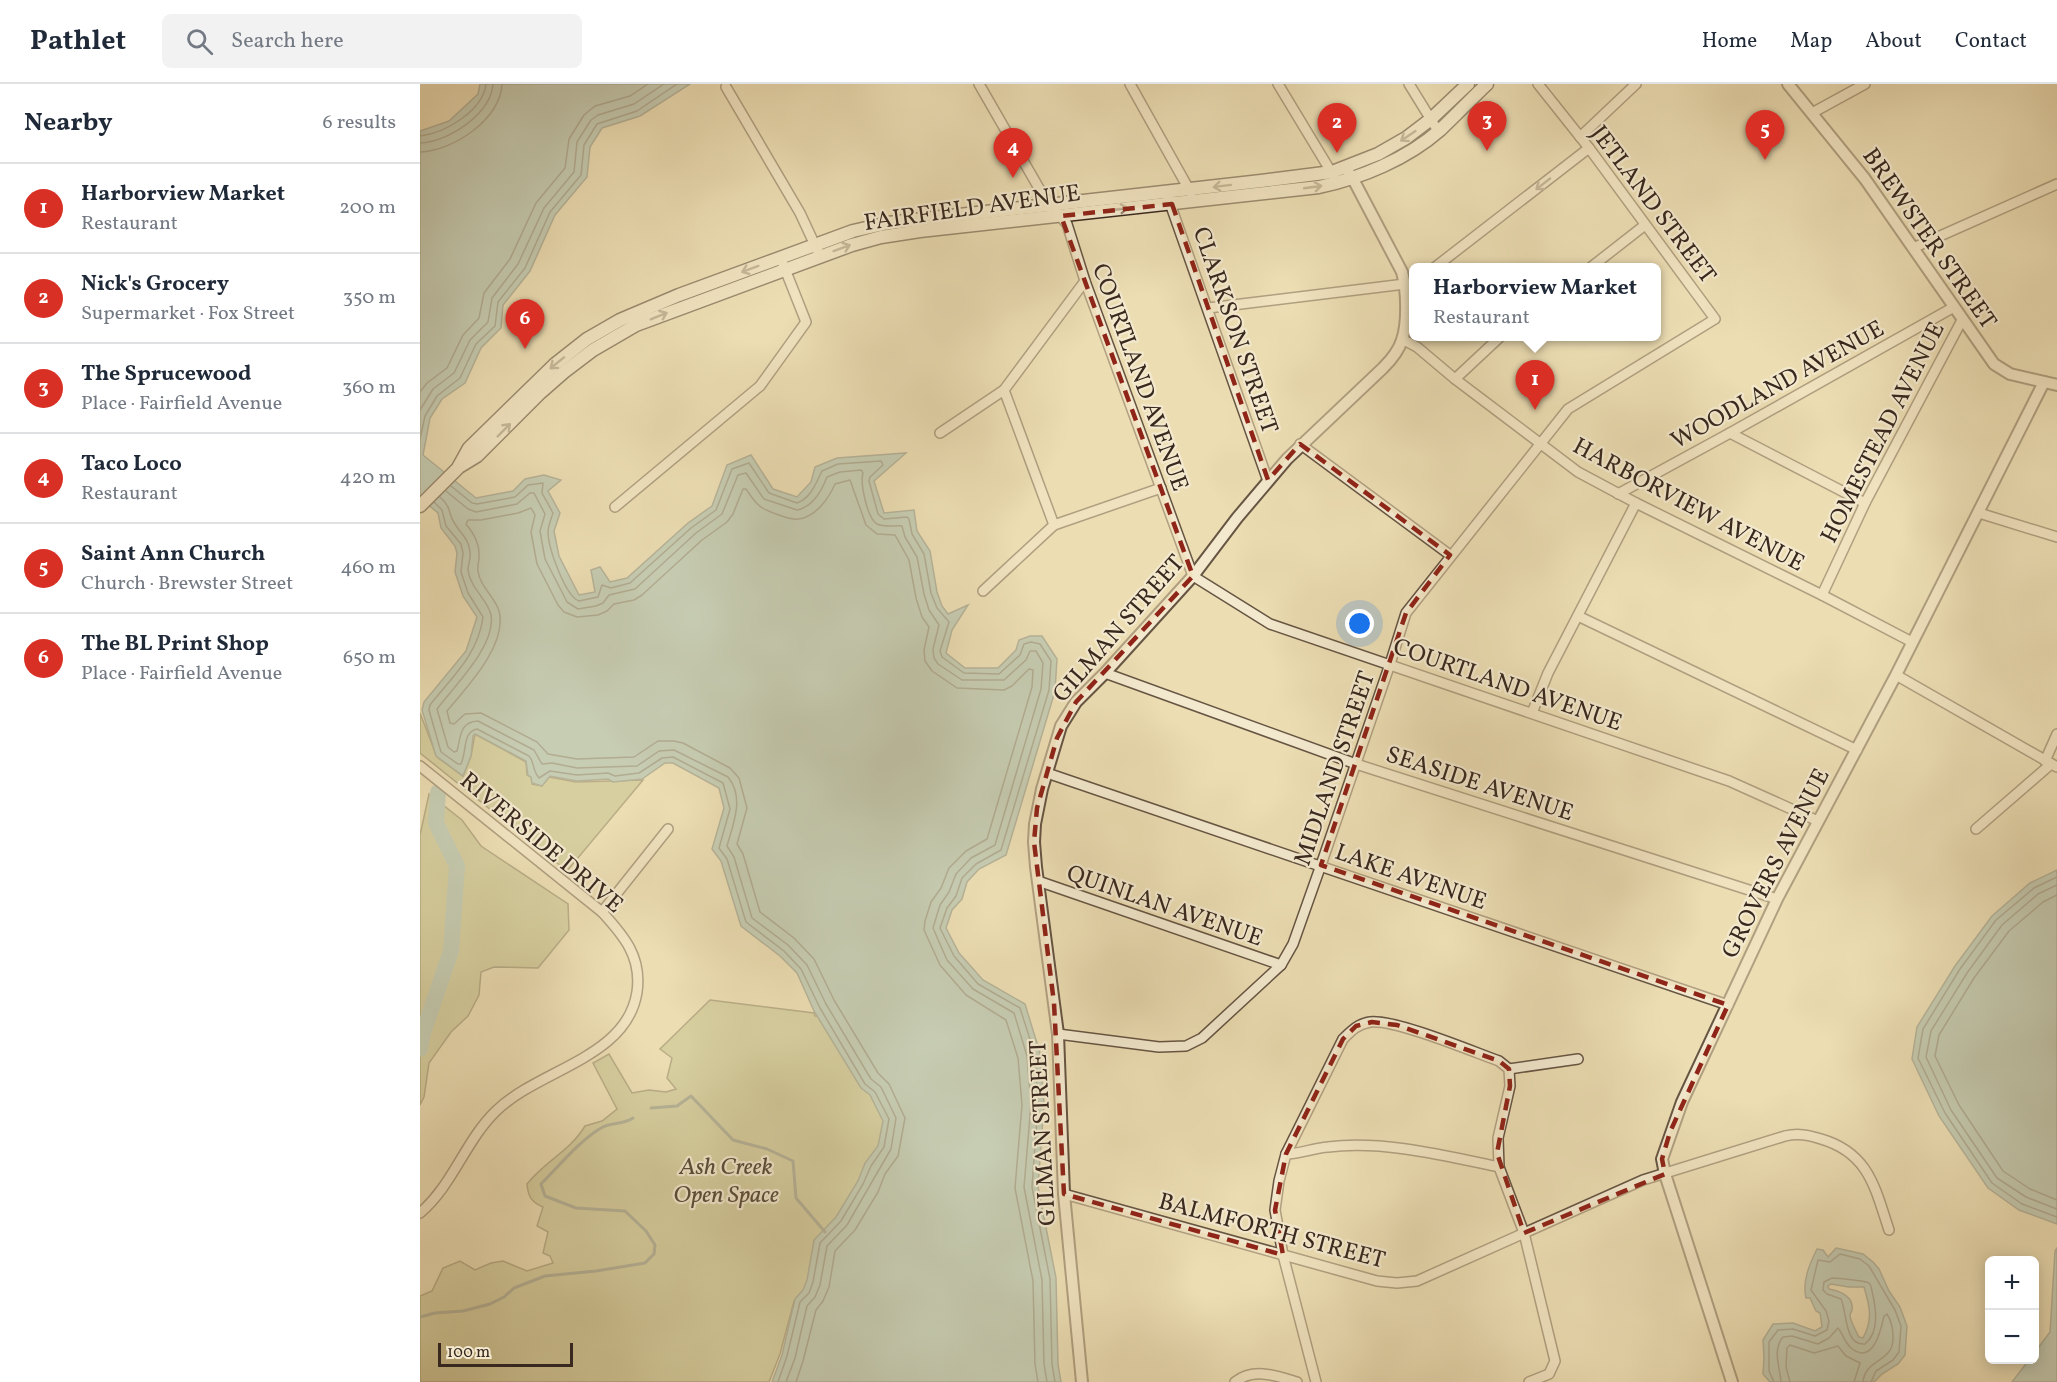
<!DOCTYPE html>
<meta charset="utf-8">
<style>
:root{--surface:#fff;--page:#f2f2f3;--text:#1f2937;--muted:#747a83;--line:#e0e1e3;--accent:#d93025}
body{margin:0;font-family:Vollkorn,serif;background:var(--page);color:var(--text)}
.controls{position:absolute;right:18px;bottom:18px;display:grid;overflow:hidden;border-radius:9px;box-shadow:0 3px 15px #0003}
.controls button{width:54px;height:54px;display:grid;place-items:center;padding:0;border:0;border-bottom:2px solid var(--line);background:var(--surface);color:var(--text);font:30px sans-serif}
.scale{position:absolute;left:18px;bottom:15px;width:135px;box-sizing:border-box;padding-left:6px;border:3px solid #39281e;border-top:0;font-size:16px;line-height:21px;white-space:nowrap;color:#39281e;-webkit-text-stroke:4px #f3e9ce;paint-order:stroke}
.you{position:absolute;left:940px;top:540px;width:21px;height:21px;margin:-15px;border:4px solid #fff;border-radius:50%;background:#1a73e8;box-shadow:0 0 0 9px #1a73e833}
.badge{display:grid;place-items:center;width:39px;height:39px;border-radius:50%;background:var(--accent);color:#fff;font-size:20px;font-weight:700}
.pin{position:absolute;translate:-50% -50px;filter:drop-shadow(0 2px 3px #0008)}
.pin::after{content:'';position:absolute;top:32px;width:21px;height:18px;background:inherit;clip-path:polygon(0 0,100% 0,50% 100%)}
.popup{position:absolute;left:989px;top:179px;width:252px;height:78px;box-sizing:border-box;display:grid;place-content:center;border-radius:9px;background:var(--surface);filter:drop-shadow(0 2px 4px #0005);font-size:20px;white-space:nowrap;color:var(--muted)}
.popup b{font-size:22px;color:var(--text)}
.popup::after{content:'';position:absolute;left:50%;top:100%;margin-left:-12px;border:12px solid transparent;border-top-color:var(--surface)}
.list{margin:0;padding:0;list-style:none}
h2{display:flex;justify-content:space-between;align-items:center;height:78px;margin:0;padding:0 24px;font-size:26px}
h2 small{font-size:20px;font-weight:400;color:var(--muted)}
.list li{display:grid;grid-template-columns:39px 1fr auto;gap:18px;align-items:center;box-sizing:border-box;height:90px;padding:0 24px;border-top:2px solid var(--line)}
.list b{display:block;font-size:22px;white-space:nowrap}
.list p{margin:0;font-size:20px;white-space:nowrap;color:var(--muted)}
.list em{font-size:20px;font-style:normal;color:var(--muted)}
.icon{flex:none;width:33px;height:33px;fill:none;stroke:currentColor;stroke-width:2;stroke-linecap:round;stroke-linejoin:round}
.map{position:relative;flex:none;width:1637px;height:1298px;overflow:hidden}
header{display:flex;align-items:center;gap:36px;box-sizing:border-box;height:84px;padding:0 30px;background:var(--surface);border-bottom:2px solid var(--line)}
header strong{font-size:28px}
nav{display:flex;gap:33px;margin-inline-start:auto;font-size:21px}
.search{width:420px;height:54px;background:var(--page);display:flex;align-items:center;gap:15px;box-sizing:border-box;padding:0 21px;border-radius:9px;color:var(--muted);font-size:22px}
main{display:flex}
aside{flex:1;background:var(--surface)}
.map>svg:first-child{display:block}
.green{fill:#bdbf89;stroke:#7b7454;stroke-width:1.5}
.water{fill:#9abab4;stroke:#738078;stroke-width:1.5;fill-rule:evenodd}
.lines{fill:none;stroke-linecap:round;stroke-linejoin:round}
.shore{stroke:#6a7169;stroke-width:1.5}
.stream{stroke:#738078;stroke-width:3}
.river{stroke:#9abab4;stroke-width:16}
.minor-casing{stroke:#665543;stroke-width:12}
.tertiary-casing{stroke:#665543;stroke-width:14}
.secondary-casing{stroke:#39281e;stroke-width:15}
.minor{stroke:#f3e9ce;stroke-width:9}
.tertiary{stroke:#f3e9ce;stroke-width:10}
.secondary{stroke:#f3e9ce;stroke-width:12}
.oneway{stroke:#968876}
.marked{fill:none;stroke:#8f2418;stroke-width:4.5;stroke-dasharray:12 8;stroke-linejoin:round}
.labels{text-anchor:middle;stroke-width:4.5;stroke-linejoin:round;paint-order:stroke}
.street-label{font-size:24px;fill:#39281e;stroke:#f3e9ce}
.park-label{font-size:24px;font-style:italic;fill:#5a4e39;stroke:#f3e9ce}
</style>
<header>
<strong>Pathlet</strong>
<div class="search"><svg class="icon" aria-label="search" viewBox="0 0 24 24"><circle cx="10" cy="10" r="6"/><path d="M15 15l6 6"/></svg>Search here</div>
<nav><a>Home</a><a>Map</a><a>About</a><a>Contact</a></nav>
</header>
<main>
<aside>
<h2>Nearby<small>6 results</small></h2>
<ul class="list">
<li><span class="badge">1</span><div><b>Harborview Market</b><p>Restaurant</p></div><em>200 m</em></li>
<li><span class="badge">2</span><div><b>Nick's Grocery</b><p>Supermarket · Fox Street</p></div><em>350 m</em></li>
<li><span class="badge">3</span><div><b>The Sprucewood</b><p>Place · Fairfield Avenue</p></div><em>360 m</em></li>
<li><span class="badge">4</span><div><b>Taco Loco</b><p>Restaurant</p></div><em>420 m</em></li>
<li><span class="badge">5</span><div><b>Saint Ann Church</b><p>Church · Brewster Street</p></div><em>460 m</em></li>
<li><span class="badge">6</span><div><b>The BL Print Shop</b><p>Place · Fairfield Avenue</p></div><em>650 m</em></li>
</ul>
</aside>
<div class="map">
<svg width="1637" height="1298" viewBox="0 0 1637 1298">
<rect width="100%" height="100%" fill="#ecddb3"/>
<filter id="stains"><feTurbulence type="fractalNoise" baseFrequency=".00333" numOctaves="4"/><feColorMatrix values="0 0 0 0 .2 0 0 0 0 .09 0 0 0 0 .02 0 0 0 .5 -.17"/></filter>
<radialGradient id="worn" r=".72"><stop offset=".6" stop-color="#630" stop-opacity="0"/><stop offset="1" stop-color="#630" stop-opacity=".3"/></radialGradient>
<!-- green -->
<g class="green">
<path d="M0,629L17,673L43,692L51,672L55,650L106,678L107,691L111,693L112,700L122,702L129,693L156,698L223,696L147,787L0,669Z"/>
<path d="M9,710L42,736L61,762L148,820L149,846L118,884L74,883L61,888L59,911L48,932L31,948L9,979L4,1013L0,1021V751Z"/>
<path d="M290,916L394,929L395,932H407L469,1040L464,1061L380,1218L374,1217L360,1270L349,1298H0V1212L12,1207L23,1184L40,1177L55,1186L71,1179L83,1177L107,1187L133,1179L130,1172L123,1169L128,1148L117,1142L123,1123C111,1118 108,1112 107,1100C124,1078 151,1066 165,1042L182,1037L197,1025L173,979L189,970L212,1009L229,1006L246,1008L256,1005L247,994L252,974L240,965Z"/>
</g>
<!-- water -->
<g class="water">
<path d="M60,0H270L220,32L182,44L170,63L167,93L135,131L110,187L83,221L81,244L61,264L45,299L22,315L10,334L3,371L56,414L93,407L105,395L124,391L141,396L128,407L140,429L134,447L139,472L159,511L175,508L171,486L180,483L190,498L207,494L268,439L292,422L307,381L331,371L353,405L377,413L391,398L395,383L417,374L486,369L454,397L464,429L494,426L497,447L510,467L517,508L522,522L528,530L548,521L532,546L526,569L545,584H578L596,566L599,556L610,552H622L637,575L635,607L586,771L559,785L547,798L542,815L532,826L526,844L539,869L563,896L605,920L620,969L624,1020L618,1103L636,1194L638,1280L641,1298H352L362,1271L375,1215L383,1206L387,1196L394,1156L416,1133L438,1097L445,1079L458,1062L463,1037L450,1011L441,1004L394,927L377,889L360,872L321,842L301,777L292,765L304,724L299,704L253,679H245L222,695L193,698L188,695L157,697L130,692L122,702L112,699L111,693L108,691L106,677L55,650L53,652L51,672L43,692L16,672L2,626L4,618L46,567L57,533L43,512L35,488L37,469L35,462L21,444L18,429L0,414V47L29,37L58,10Z"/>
<path d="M1637,786V1140L1599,1126L1568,1104L1519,1032L1492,975L1497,943L1535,882L1572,832L1610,799Z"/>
<path d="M1416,1164L1443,1170L1453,1178L1459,1185L1469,1207L1480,1223L1487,1242L1485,1271L1478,1280L1462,1290L1454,1298H1350L1343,1290L1344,1274L1343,1256L1353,1240L1373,1239L1395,1247L1402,1243L1400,1229L1396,1227L1390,1214H1386C1382,1197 1390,1179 1397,1165L1403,1166L1408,1173ZM1411,1200L1429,1203H1444C1450,1223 1453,1235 1443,1254L1439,1253C1436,1247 1430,1237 1430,1231C1430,1229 1432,1228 1432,1226C1434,1212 1419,1207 1409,1205L1408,1202Z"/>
<path d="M1637,1164V1298H1592L1609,1276H1614L1615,1268L1630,1248L1635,1167Z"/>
</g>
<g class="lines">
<!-- shore -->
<g class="shore">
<path d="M0,52C25,49 63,27 66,0"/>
<path d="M0,59C28,58 71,30 73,0"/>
<path d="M0,68C33,67 81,35 82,0"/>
<path d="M0,308L7,299L27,284L43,251L59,234L64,209L90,175L116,119L145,84L149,55L164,31L175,22L210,12L228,0"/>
<path d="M0,326L13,305L34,289L50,256L68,238L72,214L98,180L124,124L154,88L157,58L171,36L178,31L214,20L244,0"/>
<path d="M0,355L5,332L17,312L40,294L56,260L75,242L78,218L105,184L130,128L161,91L164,61L177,40L217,27L257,0"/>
<path d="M31,402L52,419L57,420L95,413L108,401L123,399L122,409L133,429C131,435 128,442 128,448C128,463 145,512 159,517L178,513L182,501L191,504L210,499L271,444L296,426L312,385L329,379L349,409L377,419C391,414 396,399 402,387L418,380L461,377L463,381L450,393L449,397L458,430L464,435L487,433L489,435L492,450L504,470L511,509L517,524L529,538L520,567L522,573L544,589L579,590L600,571L604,560L611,558L620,560L631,577L629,606L581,766L556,780L542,794L536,812L527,824L520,844L534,872L558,900L600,924L615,971L618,1020L612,1103L630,1195L632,1280L635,1298"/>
<path d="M26,407L48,425L56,428L97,420L110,409H114L125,430L120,447L125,475L147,518L158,525L176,522L183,519L189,511L215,505L276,449L302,430L318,391L326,389L344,415L377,426C393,423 402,406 407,393L420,388L441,386L443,389C440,399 447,434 457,440C465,444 475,441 482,442L485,453L497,473L504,510L509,526L519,541L513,565L514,574L518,580L542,596H584L606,576L610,567H616L623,579L621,605L575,761L551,774L536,790L529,808L520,821L513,844L527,876L553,905L594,929L607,972L611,1020L604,1103L622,1196L624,1280L627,1298"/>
<path d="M20,413C33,425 27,429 35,440C41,450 49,455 50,468C51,474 48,480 48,486C50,504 68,516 71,531C76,562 34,602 17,625L28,663L34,668L37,667C41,653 39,638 58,637L114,666L122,680L132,679L157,684L217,682L239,667L254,666L308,693C325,714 313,740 307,762L314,773L332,834L368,861L387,881L406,920L451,995L461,1003L476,1034L471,1065L427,1141L407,1162L400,1201L395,1213L387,1222L375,1274L366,1298"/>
<path d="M14,418L22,426L26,442L41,460L43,469L41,488L48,509L63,533C58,571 32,593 10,621L9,626L21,668L38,680H41C47,668 42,648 57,645L109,672C115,679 112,686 119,694L130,687L157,691L188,689L195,692L219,689L242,674L253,673L303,699L310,725L299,764L307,775L326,838L364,867L381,885L400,924L445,1000L455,1008L469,1035L464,1063L451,1082L443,1100L421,1137L400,1159L393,1198L389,1209L380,1218L367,1272L358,1298"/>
<path d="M1637,793L1614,804L1576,836L1540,885L1503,945L1498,974L1525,1029L1572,1099L1602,1120L1637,1133"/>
<path d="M1637,801L1618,810L1582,841L1547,889L1511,947L1506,973L1531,1026L1577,1094L1606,1113L1637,1125"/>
<path d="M1637,811L1623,818L1589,847L1554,894L1519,951L1515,972L1539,1021L1583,1087L1610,1105L1637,1116"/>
<path d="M1412,1194C1417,1194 1447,1197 1449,1199C1452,1202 1451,1204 1452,1207C1456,1224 1460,1248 1445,1260C1424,1262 1427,1227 1421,1215L1407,1210L1403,1206L1404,1198Z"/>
<path d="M376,1298L383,1277L396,1226L403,1217L409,1203L415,1167L435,1146L458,1108L465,1090L478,1072L485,1034L469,1000L458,989L414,916L394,875L374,854L340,828L323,770L317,760L327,724L319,694L310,684L263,659L254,657H238L214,673L157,675L128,670L117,658L61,629L45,630L34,640L30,639L27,627C46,604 88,561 79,527C75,513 60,503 58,487C57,483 59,478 59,473C60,460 54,450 46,440L48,436H61L98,429L111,424L115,431L111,448L117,480L138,521L144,528L157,533L178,531L187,527L194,520L214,516L222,511L282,456L307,438L313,430L323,405H326C337,422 341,425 359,431C365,433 372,436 378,435C395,434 409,414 415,400L430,396L446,441L457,450L475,451L489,476L496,514L502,533L509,543L504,566L505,577L512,587L537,604L584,606L592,602L609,585L613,586L612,603L567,755L546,767L529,784L521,804L511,818L505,837L504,846L520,881L546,911L586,936L598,974L602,1021L595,1104L613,1197L615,1280L618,1298"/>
<path d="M1354,1298L1349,1287V1258L1358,1246L1373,1245L1395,1252L1407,1246L1409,1237L1406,1227L1391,1206L1398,1176L1410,1178L1420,1170L1440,1175L1449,1182L1475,1226L1481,1242L1479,1268L1473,1276L1456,1287L1451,1298"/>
<path d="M1361,1298C1360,1283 1352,1266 1363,1253L1372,1252L1398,1260L1409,1254L1418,1244C1423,1250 1425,1259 1431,1264C1453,1282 1461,1246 1464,1232L1467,1230C1472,1238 1473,1244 1473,1253C1474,1279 1445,1274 1443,1298"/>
<path d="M1370,1298L1366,1283L1367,1264L1370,1261L1394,1269L1418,1262L1426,1272L1440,1279L1434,1298"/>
</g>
<!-- stream -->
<g class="stream">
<path d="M231,1024L257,1022L271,1012L313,1056L347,1065L373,1077L376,1114L405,1148"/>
<path d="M0,1233L15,1229L43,1227L70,1220L84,1213L94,1204L125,1192L176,1187L225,1179L234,1170L235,1161L226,1147L205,1127L156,1124L125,1112L121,1100C140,1081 158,1058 181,1044C191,1038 203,1041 213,1034"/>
</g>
<!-- river -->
<path class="river" d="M0,965L3,949L31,867L37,782L16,739L18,708"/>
<!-- minor casing -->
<g class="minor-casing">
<g id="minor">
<path d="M559,0L624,113L647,140L665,197L773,492L850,540L1309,697L1398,737"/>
<path d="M710,0L771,109"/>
<path d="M858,0L913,91"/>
<path d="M989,0L1018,47"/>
<path d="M306,3L380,129L400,172"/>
<path d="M1392,29L1445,0"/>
<path d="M1160,53L1216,0"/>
<path d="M746,108L848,397"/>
<path d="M1493,164L1637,100"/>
<path d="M1014,184L1169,64"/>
<path d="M1170,184L1225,141"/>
<path d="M788,224L985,200"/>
<path d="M982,255L997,263L1035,295L1158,388L1216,419L1402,511L1492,558"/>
<path d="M1035,295L1081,252"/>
<path d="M584,306L634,441"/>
<path d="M520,349L584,306L665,197"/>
<path d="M1310,349L1445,419"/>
<path d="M880,360L1030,471"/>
<path d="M1198,410L1310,349L1534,223"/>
<path d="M195,423L340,302L386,238L363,180"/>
<path d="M1559,429L1637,453"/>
<path d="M563,507L634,441L741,404"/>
<path d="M1402,511L1445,419L1542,236"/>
<path d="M1158,532L1437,666"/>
<path d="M685,589L936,680L1357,815"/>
<path d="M1476,591L1637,683"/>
<path d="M1112,629L1128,589L1216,419"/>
<path d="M1625,677L1637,650"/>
<path d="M0,682L182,828C204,852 222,873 217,908C207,974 119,985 76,1027C45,1057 33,1101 0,1129"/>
<path d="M627,689L1308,921"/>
<path d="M1556,745L1631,680"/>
<path d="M618,797L861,881"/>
<path d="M182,828L248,745"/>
<path d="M638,950L739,963L766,962L782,954L861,881L873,860L901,781L970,580L986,529L1148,325L1295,235L1169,64L1118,0"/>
<path d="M1089,985L1158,975"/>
<path d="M866,1070C881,1070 893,1064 908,1063C963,1056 1026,1072 1079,1083"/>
<path d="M644,1110L957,1197L977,1199L997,1197L1223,1096L1365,1052C1378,1049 1388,1051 1401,1055C1449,1069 1455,1104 1469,1146"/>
<path d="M815,1298C834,1283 857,1292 877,1298"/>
<path d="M896,1298L863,1171L855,1126L859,1097L866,1070L923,955C932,946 938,940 950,938C975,935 1051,967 1079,977L1089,985L1090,1002L1078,1054L1079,1083L1104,1149L1135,1277L1129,1290L1109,1298"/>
</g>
</g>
<!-- tertiary casing -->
<g class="tertiary-casing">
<g id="tertiary">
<path d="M1368,0L1445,95L1574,280L1590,290L1637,301"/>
<path d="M662,1298L644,1110L638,950L616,783L614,758L615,740L622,705L641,642L656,618L685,589L773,492L817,434L867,375L963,284C971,276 979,266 982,256C988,239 987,205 982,188L933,95L925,83"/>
<path d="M1312,1298L1245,1090L1242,1075L1262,1018L1357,815L1476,591L1624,298"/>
</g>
</g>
<!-- secondary casing -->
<g class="secondary-casing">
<g id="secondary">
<path d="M39,382L49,364L134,281L167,255L200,236L259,211L395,161L433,147L468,139L841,97L912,88L958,70L986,54L1011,35L1048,0"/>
<path d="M0,422L39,383L57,372L120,309L144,288L173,266L216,241L432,161L461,153L500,147L899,103C941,94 987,75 1020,46C1036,31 1051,15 1067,0"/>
</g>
</g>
<!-- minor -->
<use href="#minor" class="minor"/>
<!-- tertiary -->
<use href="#tertiary" class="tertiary"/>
<!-- secondary -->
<use href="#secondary" class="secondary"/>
</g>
<!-- one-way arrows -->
<defs><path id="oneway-shaft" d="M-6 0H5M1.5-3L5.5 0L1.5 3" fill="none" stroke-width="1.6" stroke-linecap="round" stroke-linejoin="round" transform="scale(1.5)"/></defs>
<g class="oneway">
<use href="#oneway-shaft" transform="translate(988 52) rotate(146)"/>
<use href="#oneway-shaft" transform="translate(1123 100) rotate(142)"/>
<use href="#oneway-shaft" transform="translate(802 102) rotate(173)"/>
<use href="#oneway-shaft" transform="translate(893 103) rotate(-8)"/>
<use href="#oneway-shaft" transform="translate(699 125) rotate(-6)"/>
<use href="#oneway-shaft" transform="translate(422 164) rotate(-20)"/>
<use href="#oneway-shaft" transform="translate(330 185) rotate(160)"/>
<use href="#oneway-shaft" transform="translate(239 232) rotate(-22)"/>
<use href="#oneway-shaft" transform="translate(137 279) rotate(141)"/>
<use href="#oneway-shaft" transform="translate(84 346) rotate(-45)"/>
</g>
<!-- marked area -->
<path d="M0 0H1637V1298H0ZM752,120L848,396L880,360L1030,471L986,529L901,781L1308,921L1250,1048L1242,1075L1245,1090L1104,1149L1077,1069L1090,1002L1089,985L1079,977L977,941L952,938L936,942L923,955L866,1070L855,1126L863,1171L644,1110L634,919L614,758L617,724L637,654L656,618L773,492L641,132Z" fill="#ecddb3" fill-opacity=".55" fill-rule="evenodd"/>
<path class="marked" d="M752,120L848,396L880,360L1030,471L986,529L901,781L1308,921L1250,1048L1242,1075L1245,1090L1104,1149L1077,1069L1090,1002L1089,985L1079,977L977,941L952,938L936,942L923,955L866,1070L855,1126L863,1171L644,1110L634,919L614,758L617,724L637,654L656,618L773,492L641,132Z"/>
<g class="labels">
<!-- street labels -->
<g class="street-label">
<text transform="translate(1234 120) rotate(53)" y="8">JETLAND STREET</text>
<text transform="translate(552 123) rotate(-8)" y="8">FAIRFIELD AVENUE</text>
<text transform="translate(1510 154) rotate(55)" y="8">BREWSTER STREET</text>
<text transform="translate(816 246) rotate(71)" y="8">CLARKSON STREET</text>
<text transform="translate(721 293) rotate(70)" y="8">COURTLAND AVENUE</text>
<text transform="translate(1357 300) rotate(-29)" y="8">WOODLAND AVENUE</text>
<text transform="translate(1462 348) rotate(-63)" y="8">HOMESTEAD AVENUE</text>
<text transform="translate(1269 420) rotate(28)" y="8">HARBORVIEW AVENUE</text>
<text transform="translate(698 544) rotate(-49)" y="8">GILMAN STREET</text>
<text transform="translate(1088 600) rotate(19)" y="8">COURTLAND AVENUE</text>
<text transform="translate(914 684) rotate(-71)" y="8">MIDLAND STREET</text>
<text transform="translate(1060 699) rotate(18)" y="8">SEASIDE AVENUE</text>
<text transform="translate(122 758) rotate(40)" y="8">RIVERSIDE DRIVE</text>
<text transform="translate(1355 779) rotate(-63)" y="8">GROVERS AVENUE</text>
<text transform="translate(991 792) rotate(19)" y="8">LAKE AVENUE</text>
<text transform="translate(745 821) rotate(19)" y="8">QUINLAN AVENUE</text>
<text transform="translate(622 1049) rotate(-93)" y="8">GILMAN STREET</text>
<text transform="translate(852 1146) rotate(15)" y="8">BALMFORTH STREET</text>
</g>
<!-- park labels -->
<g class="park-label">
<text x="306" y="1090">Ash Creek<tspan x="306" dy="28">Open Space</tspan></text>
</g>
</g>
<rect width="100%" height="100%" filter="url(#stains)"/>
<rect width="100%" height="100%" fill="url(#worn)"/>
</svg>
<div class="controls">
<button>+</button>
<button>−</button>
</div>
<div class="scale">100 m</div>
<div class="you"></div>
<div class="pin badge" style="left:1115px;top:326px">1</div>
<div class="popup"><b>Harborview Market</b>Restaurant</div>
<div class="pin badge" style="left:917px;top:69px">2</div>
<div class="pin badge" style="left:1067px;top:67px">3</div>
<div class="pin badge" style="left:593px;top:94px">4</div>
<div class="pin badge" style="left:1345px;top:76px">5</div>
<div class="pin badge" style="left:105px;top:265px">6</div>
</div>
</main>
